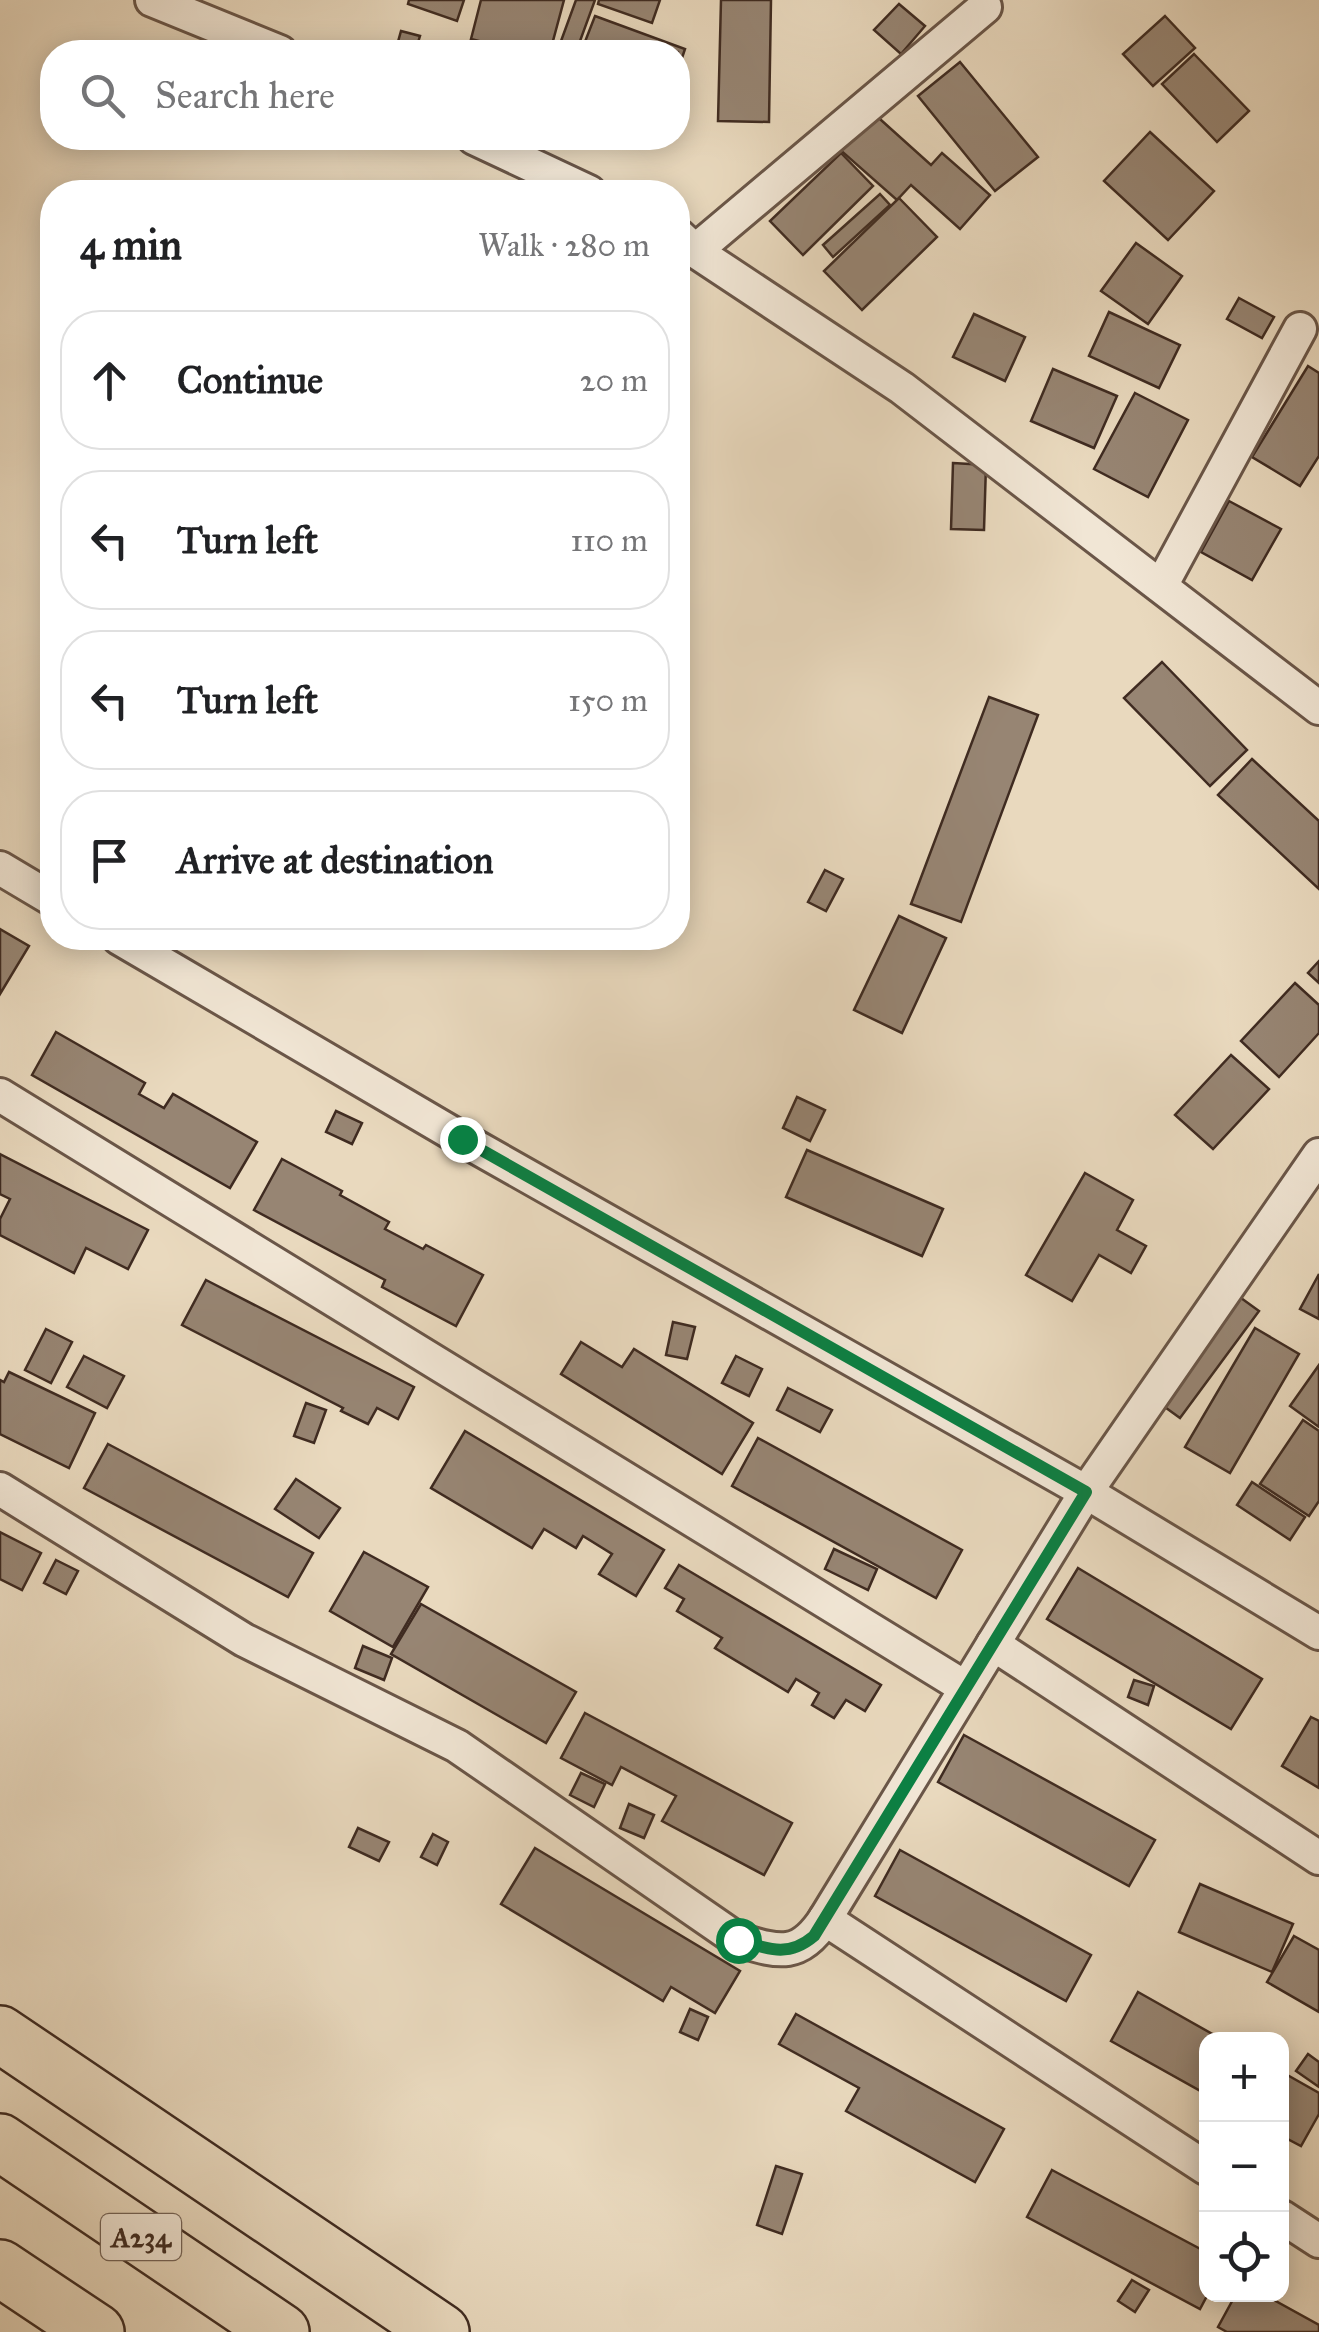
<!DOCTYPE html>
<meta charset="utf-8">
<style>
:root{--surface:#fff;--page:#f2f2f2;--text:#202124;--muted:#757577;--line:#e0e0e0}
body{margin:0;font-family:"IM FELL Great Primer",serif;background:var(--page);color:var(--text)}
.controls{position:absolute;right:30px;bottom:30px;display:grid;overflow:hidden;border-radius:20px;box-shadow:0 5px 25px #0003}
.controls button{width:90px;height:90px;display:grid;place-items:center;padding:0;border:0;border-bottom:2px solid var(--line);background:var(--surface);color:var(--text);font:50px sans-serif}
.stop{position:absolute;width:30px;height:30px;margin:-22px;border:8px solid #0b8043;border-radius:50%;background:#fff}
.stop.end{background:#0b8043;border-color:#fff;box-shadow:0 2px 10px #0008}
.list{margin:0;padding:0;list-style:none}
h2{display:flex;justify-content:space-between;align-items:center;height:130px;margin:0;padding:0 40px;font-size:42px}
h2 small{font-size:32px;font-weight:400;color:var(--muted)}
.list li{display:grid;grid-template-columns:65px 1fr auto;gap:30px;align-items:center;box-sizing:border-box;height:140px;margin:0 20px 20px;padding:0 20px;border:2px solid var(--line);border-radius:40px}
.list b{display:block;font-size:38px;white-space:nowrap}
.list em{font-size:32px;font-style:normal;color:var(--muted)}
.icon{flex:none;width:55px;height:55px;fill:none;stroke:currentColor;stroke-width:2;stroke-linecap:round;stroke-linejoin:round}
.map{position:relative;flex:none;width:1319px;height:2332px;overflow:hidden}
.search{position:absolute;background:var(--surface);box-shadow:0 5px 25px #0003;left:40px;top:40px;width:650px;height:110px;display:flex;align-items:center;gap:25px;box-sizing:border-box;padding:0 35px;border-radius:40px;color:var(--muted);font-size:38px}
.panel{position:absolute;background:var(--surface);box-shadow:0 5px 25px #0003;left:40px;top:180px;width:650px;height:770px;border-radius:40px}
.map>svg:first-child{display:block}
.building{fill:#978573;stroke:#3f2b21;stroke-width:2.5}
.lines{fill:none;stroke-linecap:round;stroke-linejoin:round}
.street-casing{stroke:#6a5648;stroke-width:38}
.highway-casing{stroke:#3f2b21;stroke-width:60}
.street{stroke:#f1e6d5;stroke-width:32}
.highway{stroke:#e9d9be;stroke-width:55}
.route{stroke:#0b8043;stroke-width:12}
.labels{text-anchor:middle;stroke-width:9;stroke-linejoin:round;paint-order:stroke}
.shield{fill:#f1e6d5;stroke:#746357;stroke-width:2.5}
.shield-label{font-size:28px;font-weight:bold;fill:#3f2b21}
</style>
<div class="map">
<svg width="1319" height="2332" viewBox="0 0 1319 2332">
<rect width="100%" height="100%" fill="#e9d9be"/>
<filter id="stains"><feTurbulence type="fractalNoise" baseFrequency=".002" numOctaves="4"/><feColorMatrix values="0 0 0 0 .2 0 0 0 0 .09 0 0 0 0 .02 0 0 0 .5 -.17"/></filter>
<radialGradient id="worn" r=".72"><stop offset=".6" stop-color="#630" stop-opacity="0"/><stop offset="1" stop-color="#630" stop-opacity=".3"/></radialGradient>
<!-- building -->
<g class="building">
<path d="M409,0H464L457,21L408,4Z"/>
<path d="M481,0H564L550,52H522L471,39Z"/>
<path d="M576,0H595L576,52H557Z"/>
<path d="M599,0H660L652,23L598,4Z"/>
<path d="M721,0H771L769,122L718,121Z"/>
<path d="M899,4L925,26L901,54L874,30Z"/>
<path d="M595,16L685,49L678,70V52H581Z"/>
<path d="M1165,16L1195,48L1153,86L1123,54Z"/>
<path d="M401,31L420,36L415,52L396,49Z"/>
<path d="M211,39L237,51L236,52H205Z"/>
<path d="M1194,54L1249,111L1217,142L1162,84Z"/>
<path d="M960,62L1038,157L995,191L918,96Z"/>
<path d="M871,111L931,165L942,153L990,195L960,229L911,185L897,200L838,148Z"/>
<path d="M1150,132L1214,191L1168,240L1104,181Z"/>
<path d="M841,153L873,186L803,255L770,221Z"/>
<path d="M880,194L890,205L833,257L823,245Z"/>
<path d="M899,198L937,237L862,310L824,271Z"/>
<path d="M1136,243L1182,276L1148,324L1101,291Z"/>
<path d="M1239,298L1274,317L1262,338L1227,319Z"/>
<path d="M1109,312L1180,345L1159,388L1089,356Z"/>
<path d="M974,314L1025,337L1005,381L953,357Z"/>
<path d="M1308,366L1319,373V456L1300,486L1252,457Z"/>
<path d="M1053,369L1117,396L1094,448L1031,421Z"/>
<path d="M1135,393L1188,420L1148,497L1094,469Z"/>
<path d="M953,463L986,465L984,530L951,529Z"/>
<path d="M1229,501L1281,529L1252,580L1201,552Z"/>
<path d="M1162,662L1247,750L1210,786L1124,698Z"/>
<path d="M989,697L1038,715L961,922L911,904Z"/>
<path d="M1252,759L1319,821V889L1218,795Z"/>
<path d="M825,870L843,879L826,911L808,902Z"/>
<path d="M899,916L946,938L902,1033L854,1010Z"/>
<path d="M0,929L29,946L0,994Z"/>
<path d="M1319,961V983L1308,973Z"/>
<path d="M1295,983L1319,1005V1033L1279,1077L1241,1041Z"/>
<path d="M56,1032L145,1083L139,1094L164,1108L173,1094L257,1142L230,1188L32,1075Z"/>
<path d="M1231,1055L1269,1089L1213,1149L1175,1115Z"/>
<path d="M797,1097L825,1110L810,1141L783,1128Z"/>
<path d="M336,1111L362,1123L352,1144L326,1132Z"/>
<path d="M807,1150L943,1209L922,1256L786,1197Z"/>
<path d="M0,1154L148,1230L128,1269L86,1248L74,1273L0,1235V1219L10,1199L0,1194Z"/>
<path d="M282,1159L342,1191L340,1195L389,1222L385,1229L423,1249L426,1245L483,1275L456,1326L382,1287L385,1280L254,1210Z"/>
<path d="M1085,1173L1133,1200L1117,1230L1146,1246L1131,1273L1099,1255L1072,1301L1026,1275Z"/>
<path d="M1319,1274V1319L1300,1309Z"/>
<path d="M206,1280L414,1387L398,1419L377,1408L368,1424L341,1411L343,1408L182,1325Z"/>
<path d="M1241,1298L1259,1311L1180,1418L1162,1405Z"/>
<path d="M673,1322L695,1327L687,1359L666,1355Z"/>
<path d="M1255,1328L1299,1354L1230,1473L1185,1447Z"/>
<path d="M46,1329L72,1342L51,1383L25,1370Z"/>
<path d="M581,1342L622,1367L634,1349L753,1423L722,1474L561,1374Z"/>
<path d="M84,1356L124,1376L107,1408L67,1387Z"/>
<path d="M736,1356L762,1369L749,1396L722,1383Z"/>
<path d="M1319,1365V1427L1290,1406Z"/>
<path d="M9,1372L95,1413L69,1468L0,1434V1380L4,1382Z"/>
<path d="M788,1388L832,1410L820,1432L777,1410Z"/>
<path d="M306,1403L326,1410L314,1443L294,1436Z"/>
<path d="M1303,1420L1319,1431V1501L1309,1516L1260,1484Z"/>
<path d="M465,1431L664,1550L636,1596L599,1574L612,1554L583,1536L576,1548L544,1529L532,1548L431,1488Z"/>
<path d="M758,1438L962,1550L936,1598L732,1486Z"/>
<path d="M108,1444L313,1553L288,1597L84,1488Z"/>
<path d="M296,1479L340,1508L319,1538L275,1509Z"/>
<path d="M1252,1482L1305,1517L1290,1540L1237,1505Z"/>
<path d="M0,1532L41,1553L22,1590L0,1579Z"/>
<path d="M834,1549L877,1569L868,1590L825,1569Z"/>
<path d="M364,1552L428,1587L393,1647L330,1611Z"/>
<path d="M56,1560L78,1571L66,1594L44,1583Z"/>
<path d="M679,1565L881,1685L865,1711L846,1700L834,1718L812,1705L819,1693L796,1679L788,1692L715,1648L722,1638L677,1611L684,1599L665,1588Z"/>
<path d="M1078,1568L1262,1679L1231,1729L1047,1619Z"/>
<path d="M421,1604L576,1692L546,1743L391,1654Z"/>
<path d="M363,1646L392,1658L384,1680L355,1668Z"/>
<path d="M1134,1680L1154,1686L1148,1705L1128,1697Z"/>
<path d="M585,1713L792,1823L764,1875L662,1821L676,1796L621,1767L612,1785L561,1758Z"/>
<path d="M1311,1717L1319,1721V1788L1282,1766Z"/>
<path d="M964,1735L1155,1840L1129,1886L938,1782Z"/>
<path d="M581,1773L605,1784L594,1807L570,1795Z"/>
<path d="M629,1804L654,1815L644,1838L620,1828Z"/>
<path d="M358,1828L389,1842L379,1861L349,1847Z"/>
<path d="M433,1834L448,1842L437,1865L421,1857Z"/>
<path d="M535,1848L740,1971L715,2013L671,1987L663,2001L501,1904Z"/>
<path d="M900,1850L1091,1955L1066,2001L875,1896Z"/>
<path d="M1200,1884L1293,1924L1272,1972L1179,1932Z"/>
<path d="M1294,1936L1319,1950V2012L1267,1982Z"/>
<path d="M1138,1992L1223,2040H1206V2094L1111,2041Z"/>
<path d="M690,2009L708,2017L698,2040L680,2032Z"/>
<path d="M796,2014L1004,2129L975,2182L846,2111L859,2088L779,2044Z"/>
<path d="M1308,2054L1319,2062V2087L1296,2071Z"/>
<path d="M1282,2072L1319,2093V2114L1301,2146L1282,2136Z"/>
<path d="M776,2166L802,2174L782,2234L757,2225Z"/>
<path d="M1052,2170L1206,2252L1208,2294L1200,2309L1027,2217Z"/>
<path d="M1132,2280L1149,2290L1135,2312L1118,2301Z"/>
<path d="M1236,2294H1263L1319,2325V2332H1227L1218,2327Z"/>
</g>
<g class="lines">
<!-- street casing -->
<g class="street-casing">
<g id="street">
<path d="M152,0L280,52"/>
<path d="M474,138L589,192"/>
<path d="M678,235L695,251L902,388L1319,708"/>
<path d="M695,251L985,7"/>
<path d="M1161,586L1300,329"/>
<path d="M0,868L52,899"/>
<path d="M119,938L462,1139L1086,1492L1319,1633"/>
<path d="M0,1095L966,1688"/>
<path d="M0,1489L244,1640L457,1746L738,1940C779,1952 799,1959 825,1919L1086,1492L1319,1155"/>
<path d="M993,1644L1319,1858"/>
<path d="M825,1919L1206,2168"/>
<path d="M1282,2217L1319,2241"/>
</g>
</g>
<!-- highway casing -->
<g class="highway-casing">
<g id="highway">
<path d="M0,2034L441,2332"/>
<path d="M0,2142L281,2332"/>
<path d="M0,2268L96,2332"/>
</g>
</g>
<!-- street -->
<use href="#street" class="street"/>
<!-- highway -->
<use href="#highway" class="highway"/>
</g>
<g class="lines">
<!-- route -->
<path class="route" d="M462,1139L1086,1492L814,1936C788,1958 768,1949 738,1940"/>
</g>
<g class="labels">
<!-- shield labels -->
<rect class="shield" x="101" y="2214" width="80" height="46" rx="8"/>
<g class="shield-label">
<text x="141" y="2247">A234</text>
</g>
</g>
<rect width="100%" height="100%" filter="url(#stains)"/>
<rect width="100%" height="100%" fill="url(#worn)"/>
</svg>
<div class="controls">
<button>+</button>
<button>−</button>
<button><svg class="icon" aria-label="locate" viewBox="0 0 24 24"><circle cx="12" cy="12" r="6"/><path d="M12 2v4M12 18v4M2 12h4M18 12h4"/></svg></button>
</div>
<div class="stop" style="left:738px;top:1940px"></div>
<div class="stop end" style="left:462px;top:1139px"></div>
<div class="search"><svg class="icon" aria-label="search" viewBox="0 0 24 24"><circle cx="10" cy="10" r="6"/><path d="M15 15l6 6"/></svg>Search here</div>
<section class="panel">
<h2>4 min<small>Walk · 280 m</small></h2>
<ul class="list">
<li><svg class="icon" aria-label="ahead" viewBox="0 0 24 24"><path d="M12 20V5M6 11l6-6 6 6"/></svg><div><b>Continue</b></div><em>20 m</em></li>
<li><svg class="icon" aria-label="left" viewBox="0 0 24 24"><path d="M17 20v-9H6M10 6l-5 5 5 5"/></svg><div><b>Turn left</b></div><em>110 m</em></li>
<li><svg class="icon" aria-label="left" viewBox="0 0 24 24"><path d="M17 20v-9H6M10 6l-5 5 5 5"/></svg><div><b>Turn left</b></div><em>150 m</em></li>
<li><svg class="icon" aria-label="arrive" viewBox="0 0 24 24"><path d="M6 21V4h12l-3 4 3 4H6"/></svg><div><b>Arrive at destination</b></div></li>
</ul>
</section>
</div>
